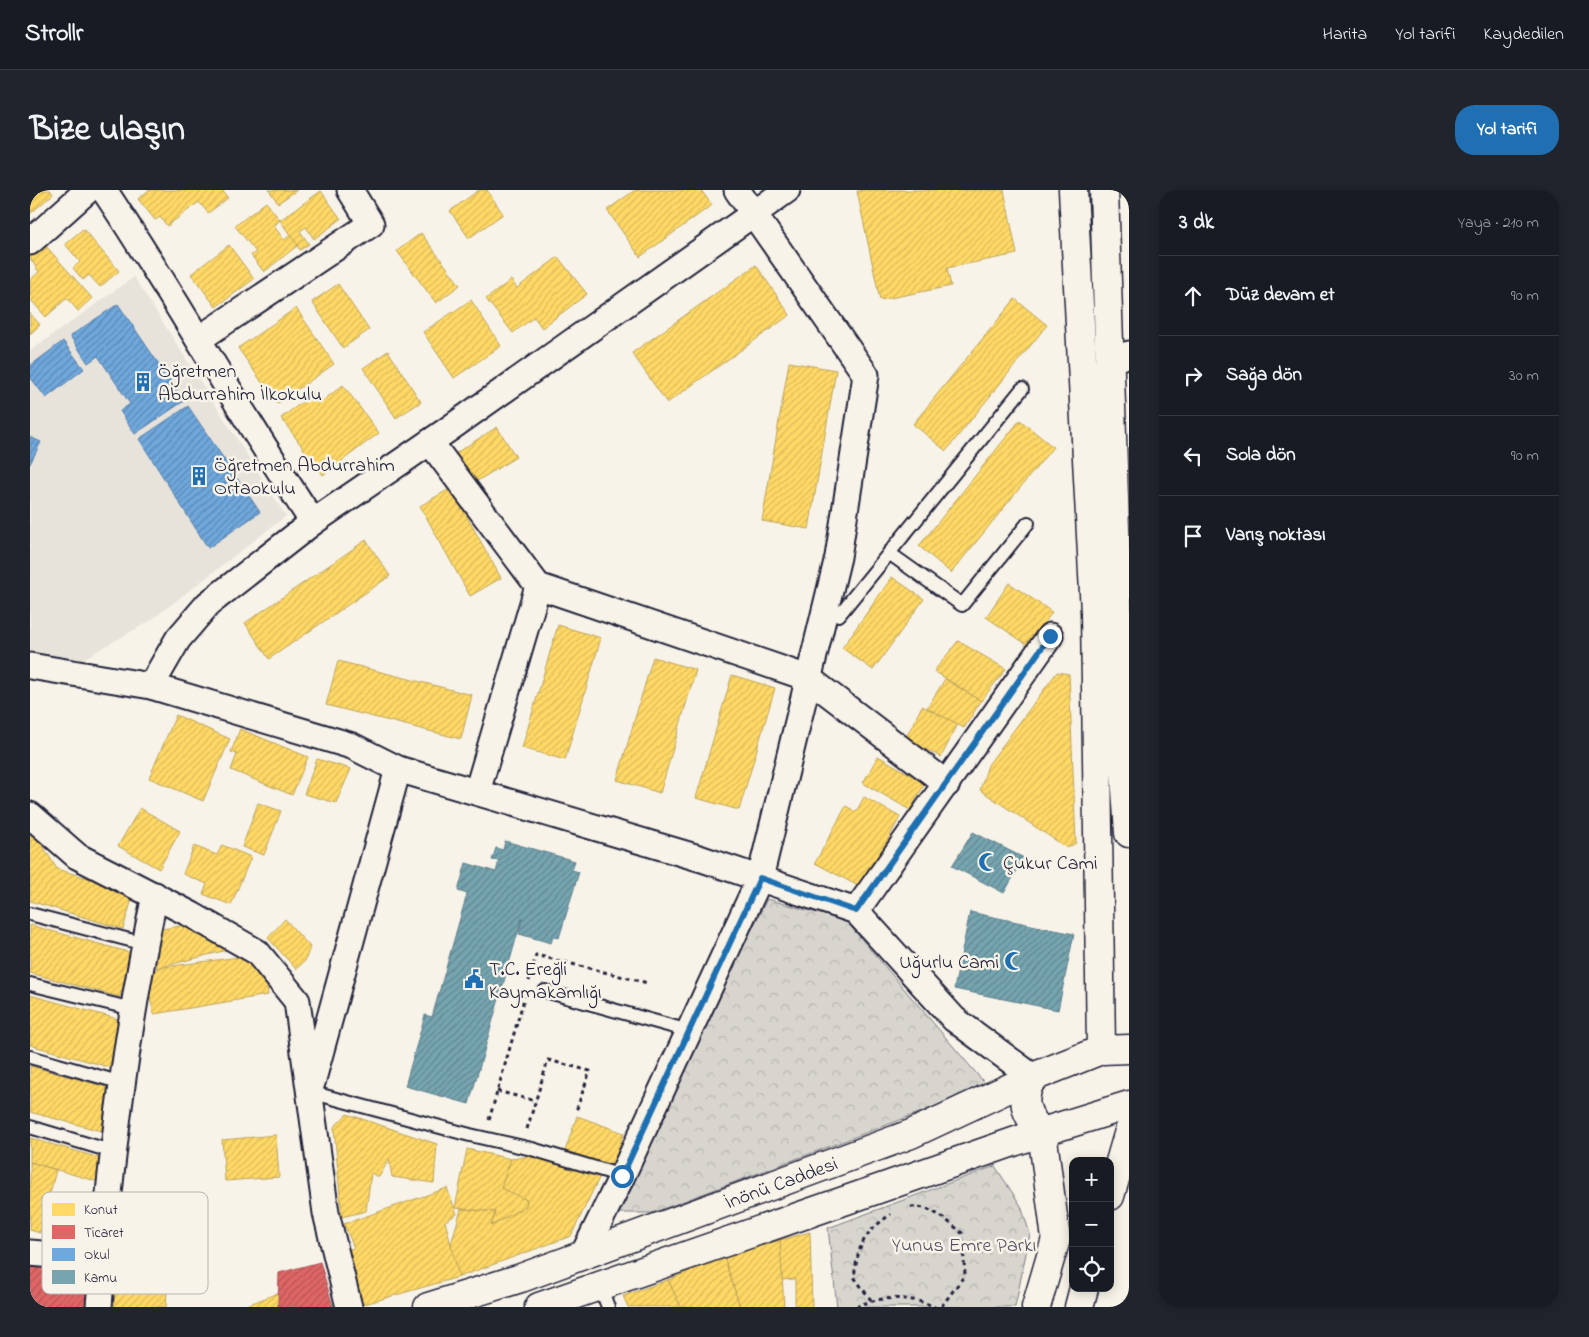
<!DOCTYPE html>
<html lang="tr">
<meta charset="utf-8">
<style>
:root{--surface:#171b24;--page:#20242c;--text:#f1f3f6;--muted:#9ea1a6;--line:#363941;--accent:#1f6fb2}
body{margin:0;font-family:"Indie Flower",sans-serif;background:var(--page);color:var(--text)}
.controls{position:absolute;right:15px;bottom:15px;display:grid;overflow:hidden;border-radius:10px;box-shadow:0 2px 12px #0003}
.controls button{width:45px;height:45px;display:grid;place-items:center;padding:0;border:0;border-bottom:1px solid var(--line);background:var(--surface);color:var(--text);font:25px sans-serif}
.stop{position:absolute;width:15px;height:15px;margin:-11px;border:4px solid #1f6fb2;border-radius:50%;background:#fff}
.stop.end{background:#1f6fb2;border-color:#fff;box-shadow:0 1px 5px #0008}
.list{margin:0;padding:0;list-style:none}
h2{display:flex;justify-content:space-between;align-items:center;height:65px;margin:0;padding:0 20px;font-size:21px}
h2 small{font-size:16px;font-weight:400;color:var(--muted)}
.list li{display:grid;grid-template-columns:32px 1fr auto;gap:15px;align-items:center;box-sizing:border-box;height:80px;padding:0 20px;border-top:1px solid var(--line)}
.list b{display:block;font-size:19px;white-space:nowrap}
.list em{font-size:16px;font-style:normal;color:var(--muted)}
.icon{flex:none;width:28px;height:28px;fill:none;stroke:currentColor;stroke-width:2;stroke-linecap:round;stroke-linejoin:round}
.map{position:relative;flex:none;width:1099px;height:1117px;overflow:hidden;border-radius:20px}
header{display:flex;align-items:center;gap:30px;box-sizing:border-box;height:70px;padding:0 25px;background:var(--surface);border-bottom:1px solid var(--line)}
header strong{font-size:24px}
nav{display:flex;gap:28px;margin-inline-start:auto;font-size:18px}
.intro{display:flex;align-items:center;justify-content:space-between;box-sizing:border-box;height:120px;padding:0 30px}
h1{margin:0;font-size:35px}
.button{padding:12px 22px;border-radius:20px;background:var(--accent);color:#fff;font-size:18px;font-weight:700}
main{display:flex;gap:30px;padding:0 30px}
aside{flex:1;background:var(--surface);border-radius:20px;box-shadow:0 2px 12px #0003}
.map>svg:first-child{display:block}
.built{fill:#e7e3db}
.forest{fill:url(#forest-crowns);stroke:#7d7c85}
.homes{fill:url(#homes-hatch);stroke:#bda259}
.shops{fill:url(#shops-hatch);stroke:#a75259}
.schools{fill:url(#schools-hatch);stroke:#5880ac}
.public{fill:url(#public-hatch);stroke:#5d7e8c}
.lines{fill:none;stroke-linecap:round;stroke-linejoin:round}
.service-casing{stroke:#22223b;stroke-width:16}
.minor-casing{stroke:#22223b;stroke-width:29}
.secondary-casing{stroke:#22223b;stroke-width:31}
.path{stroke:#22223b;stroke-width:3;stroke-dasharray:4 4;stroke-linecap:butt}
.service{stroke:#f7f3e8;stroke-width:12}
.minor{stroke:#f7f3e8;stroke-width:25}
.secondary{stroke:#f7f3e8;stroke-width:28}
.route{stroke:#1f6fb2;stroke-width:6}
.labels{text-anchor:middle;stroke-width:5;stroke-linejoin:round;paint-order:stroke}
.poi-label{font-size:20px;fill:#22223b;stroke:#f7f3e8;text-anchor:start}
.street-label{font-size:20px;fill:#22223b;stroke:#f7f3e8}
.park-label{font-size:20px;fill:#504f60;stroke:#f7f3e8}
.key{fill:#f7f3e8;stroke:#b7b4b4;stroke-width:1}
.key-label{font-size:14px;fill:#22223b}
</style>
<header>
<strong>Strollr</strong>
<nav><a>Harita</a><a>Yol tarifi</a><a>Kaydedilen</a></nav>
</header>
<div class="intro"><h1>Bize ulaşın</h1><a class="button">Yol tarifi</a></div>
<main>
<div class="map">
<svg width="1099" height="1117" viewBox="0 0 1099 1117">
<defs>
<pattern id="forest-crowns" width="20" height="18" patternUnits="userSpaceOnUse" patternTransform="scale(1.25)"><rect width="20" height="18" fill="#d8d5cf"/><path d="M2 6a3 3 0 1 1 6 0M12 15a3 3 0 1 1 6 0" fill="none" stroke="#b9b7b3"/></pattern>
<pattern id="homes-hatch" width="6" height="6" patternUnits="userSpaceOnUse" patternTransform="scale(1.25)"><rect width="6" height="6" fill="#ffd966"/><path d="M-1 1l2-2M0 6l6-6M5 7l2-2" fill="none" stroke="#daba59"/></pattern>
<pattern id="shops-hatch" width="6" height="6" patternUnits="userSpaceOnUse" patternTransform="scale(1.25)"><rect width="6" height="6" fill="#e06666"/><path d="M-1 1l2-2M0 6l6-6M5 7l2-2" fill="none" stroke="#b55455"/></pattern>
<pattern id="schools-hatch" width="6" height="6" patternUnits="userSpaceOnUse" patternTransform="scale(1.25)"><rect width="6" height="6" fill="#6fa8dc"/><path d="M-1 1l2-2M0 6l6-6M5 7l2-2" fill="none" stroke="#5b88b4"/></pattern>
<pattern id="public-hatch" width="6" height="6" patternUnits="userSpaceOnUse" patternTransform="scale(1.25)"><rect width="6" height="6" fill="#76a5af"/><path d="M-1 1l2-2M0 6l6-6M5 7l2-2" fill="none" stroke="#608690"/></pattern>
</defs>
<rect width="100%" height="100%" fill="#f7f3e8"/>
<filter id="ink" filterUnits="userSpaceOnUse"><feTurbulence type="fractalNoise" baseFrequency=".02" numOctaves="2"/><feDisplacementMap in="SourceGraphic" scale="10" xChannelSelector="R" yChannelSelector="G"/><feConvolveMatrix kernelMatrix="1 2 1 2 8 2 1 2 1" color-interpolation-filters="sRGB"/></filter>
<g filter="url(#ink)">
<!-- built -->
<path class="built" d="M104,87L256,326L120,431L51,470L0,462V161Z"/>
<!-- forest -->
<g class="forest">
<path d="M737,709L816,731L958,897L622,1023H581Z"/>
<path d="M965,976L991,1016L1000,1044L985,1117H807L798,1038Z"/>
</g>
<!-- homes -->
<g class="homes">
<path d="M0,0H20L23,4L0,24Z"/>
<path d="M119,0H192L198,8L178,23L169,12L137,36L130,27L125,30L108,9Z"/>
<path d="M239,0H267L248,13Z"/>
<path d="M449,0H457L473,24L439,48L420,21Z"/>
<path d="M605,0H671L682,15L610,67L577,20Z"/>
<path d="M836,0H974L987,64L917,78L921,96L850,110L827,1Z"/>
<path d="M291,1L311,29L284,49L276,37L270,41L279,54L270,60L250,30Z"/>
<path d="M236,12L250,30L244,36L254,50L260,45L268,55L234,82L221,65L226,62L205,36Z"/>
<path d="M53,39L89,81L70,97L59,85L53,90L43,78L50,72L35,54Z"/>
<path d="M391,43L430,95L406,113L367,61Z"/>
<path d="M15,55L62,108L48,121L37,108L16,127L0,109V90L9,82L0,68Z"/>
<path d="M199,55L224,89L186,117L161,84Z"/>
<path d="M528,67L557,104L512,138L504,127L483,143L456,109L481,90L487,98Z"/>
<path d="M726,75L760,125L637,213L602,163Z"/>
<path d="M308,94L339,140L313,158L282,112Z"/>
<path d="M985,109L1017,135L916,261L883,234Z"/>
<path d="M441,110L471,156L424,188L393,142Z"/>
<path d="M266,118L304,174L247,214L208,158Z"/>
<path d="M0,123L10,135L0,144Z"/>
<path d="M358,161L391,212L366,228L333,178Z"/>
<path d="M759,172L806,180L779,339L732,331Z"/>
<path d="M313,195L349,243L293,285L251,228L283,204L290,213Z"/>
<path d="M990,230L1023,257L921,383L889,356Z"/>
<path d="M467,237L486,267L444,293L426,263Z"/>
<path d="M421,298L471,388L440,406L390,316Z"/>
<path d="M336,350L360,386L239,469L215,433Z"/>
<path d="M862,387L894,409L843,480L812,458Z"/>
<path d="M979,393L1022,422L999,456L956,427Z"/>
<path d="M528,435L571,448L535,570L492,558Z"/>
<path d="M928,451L976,479L951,511L904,481Z"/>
<path d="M623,467L666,480L630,603L587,590Z"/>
<path d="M308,471L442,505L431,549L296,515Z"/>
<path d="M1027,482L1039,484L1046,653L1037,658L950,600L958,575Z"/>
<path d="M702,485L745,498L709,620L666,608Z"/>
<path d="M915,489L951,511L934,538L897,518Z"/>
<path d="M892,516L928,534L911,567L875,549Z"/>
<path d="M146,525L200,549L173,611L119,588Z"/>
<path d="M210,539L278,567L262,605L201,580L207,564L201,562Z"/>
<path d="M848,566L895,593L880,620L833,593Z"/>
<path d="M287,569L321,579L306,613L274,604Z"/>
<path d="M834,607L870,627L832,698L785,673L816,616L826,622Z"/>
<path d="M228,613L251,621L234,665L212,657Z"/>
<path d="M110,618L150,641L129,679L88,656Z"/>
<path d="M0,645L8,648L27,679L104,702L93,739L0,711Z"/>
<path d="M192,655L221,667L201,715L173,704L177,694L153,684L164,656L187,665Z"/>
<path d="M255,729L280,757L275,771L266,779L238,748Z"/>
<path d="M162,734L195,752L197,760L127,778L126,740Z"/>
<path d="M0,735L102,763L90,807L0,783Z"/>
<path d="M209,767L228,775L237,794L238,805L124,824L119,804L120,786L127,778Z"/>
<path d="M0,805L95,831L82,878L0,855Z"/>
<path d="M0,876L83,899L71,941L0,922Z"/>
<path d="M317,924L407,954L404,993L362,987L359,969L349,987L341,983L336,1021L312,1027L304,937Z"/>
<path d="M547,926L594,943L582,977L535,961Z"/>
<path d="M246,945L249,987L195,991L192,950Z"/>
<path d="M0,948L73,969L69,992L0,972Z"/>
<path d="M437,959L481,969L471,998L497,1010L496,1016L461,1036L465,1022L425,1018Z"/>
<path d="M508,965L570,986L541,1046L429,1087L420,1058L431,1019L465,1022L461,1036L496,1016L497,1010L471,998L481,969Z"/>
<path d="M0,972L26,980L10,1043L0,1040Z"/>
<path d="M417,998L427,1024L415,1031L429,1087L331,1115L316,1060L324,1058L314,1034Z"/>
<path d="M780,1042L782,1117H765V1089L751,1090L750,1050Z"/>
<path d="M750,1050L754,1117H710L694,1067Z"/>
<path d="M85,1065L139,1068L136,1117H84Z"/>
<path d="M694,1067L710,1117H651L638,1090Z"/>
<path d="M638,1090L651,1117H598L593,1106Z"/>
<path d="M248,1103V1117H212Z"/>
</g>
<!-- shops -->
<g class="shops">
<path d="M290,1072L303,1117H248L249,1083Z"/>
<path d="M0,1076L61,1081L59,1117H0Z"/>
</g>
<!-- schools -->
<g class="schools">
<path d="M88,114L154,211L105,244L90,221L100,214L68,166L58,173L40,146Z"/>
<path d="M33,151L54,179L16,208L0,187V176Z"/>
<path d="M158,216L230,322L178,358L109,249Z"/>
<path d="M0,247L11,252L0,274Z"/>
</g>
<!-- public -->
<g class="public">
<path d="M943,642L994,668L974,703L922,676Z"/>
<path d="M475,651L545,671L542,680L549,682L529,748L523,747L521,753L489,744L492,728L439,914L375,896L395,825L402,827L437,704L428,701L436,673L466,682L469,671L462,670L466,658L473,660Z"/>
<path d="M940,722L1044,744L1028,820L924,799Z"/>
</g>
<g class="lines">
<!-- service casing -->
<g class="service-casing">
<g id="service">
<path d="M859,363L932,415L998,333"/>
<path d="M794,421L809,425L992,199"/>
<path d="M0,724L115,754"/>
<path d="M0,794L103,819"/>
<path d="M515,801L659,841"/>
<path d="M0,867L92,893"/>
<path d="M280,902L440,945L502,959L592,986"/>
<path d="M0,937L84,962"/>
<path d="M570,1096L578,1117"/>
</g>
</g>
<!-- minor casing -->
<g class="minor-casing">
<g id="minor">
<path d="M74,0C147,109 210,224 283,332"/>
<path d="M0,52L58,0"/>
<path d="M169,149L341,34L320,0"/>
<path d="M1080,171L1099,164"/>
<path d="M400,252L508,396L447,602"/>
<path d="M508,396L778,488L917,594"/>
<path d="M0,476L121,496L322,556L368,579L672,669L826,721L924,829L1003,887"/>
<path d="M121,496L148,449L178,414L283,332L416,241L757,0"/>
<path d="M0,625L47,666L162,725L227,762L267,811L296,1023L319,1117"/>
<path d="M826,721L1020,446"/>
<path d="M282,893L368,579"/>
<path d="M0,1063L72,1069"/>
<path d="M553,1065L592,986L730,688L808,367L836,185L707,0"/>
<path d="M69,1117C79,979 96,841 125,705"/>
</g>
</g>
<!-- secondary casing -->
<g class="secondary-casing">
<g id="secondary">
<path d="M1043,0L1065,422L1071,860"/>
<path d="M1074,0L1091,523L1099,643"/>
<path d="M1003,887C990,909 994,924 1012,942L1026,1049L1006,1117"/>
<path d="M1080,1006L1099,941"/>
<path d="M398,1117L491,1088L881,944L1003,887L1071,860L1099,859"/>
<path d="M509,1117L1012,942L1099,915"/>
<path d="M1049,1117L1054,1098"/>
</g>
</g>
<!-- path -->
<g class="path">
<path d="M499,791L506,765L618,793"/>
<path d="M467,901L506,911"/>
<path d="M459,930L496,802"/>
<path d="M497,939L518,870L560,881L546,921"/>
<path d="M881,1017C900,1015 918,1031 932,1043L935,1085L911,1117"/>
<path d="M841,1110L824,1087C829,1053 833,1044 861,1024"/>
<path d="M826,1117C850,1105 881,1106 905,1117"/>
</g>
<!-- service -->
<use href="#service" class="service"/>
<!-- minor -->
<use href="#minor" class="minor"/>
<!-- secondary -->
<use href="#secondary" class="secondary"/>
</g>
</g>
<g class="lines" filter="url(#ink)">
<!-- route -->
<path class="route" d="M592,986L730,688L826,721L1020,446"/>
</g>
<!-- icons -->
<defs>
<g id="building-bare" transform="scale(1.5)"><path d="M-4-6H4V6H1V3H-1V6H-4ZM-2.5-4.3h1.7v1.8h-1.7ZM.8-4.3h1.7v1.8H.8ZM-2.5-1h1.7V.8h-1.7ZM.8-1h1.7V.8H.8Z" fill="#1f6fb2" stroke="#f7f3e8" stroke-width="2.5" paint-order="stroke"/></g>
<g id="mosque-bare" transform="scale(1.5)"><path d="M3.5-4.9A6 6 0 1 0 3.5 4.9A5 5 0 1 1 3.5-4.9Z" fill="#1f6fb2" stroke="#f7f3e8" stroke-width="2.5" paint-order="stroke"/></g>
<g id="civic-bare" transform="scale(1.5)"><path d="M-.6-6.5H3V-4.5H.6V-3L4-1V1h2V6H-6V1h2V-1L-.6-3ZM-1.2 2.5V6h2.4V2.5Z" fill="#1f6fb2" stroke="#f7f3e8" stroke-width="2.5" paint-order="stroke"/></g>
</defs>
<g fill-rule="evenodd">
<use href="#building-bare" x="113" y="192"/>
<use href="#building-bare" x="169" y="286"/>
<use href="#mosque-bare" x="958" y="672"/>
<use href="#mosque-bare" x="984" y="771"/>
<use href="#civic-bare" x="444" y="789"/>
</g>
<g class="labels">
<!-- poi labels -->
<g class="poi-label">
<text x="128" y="187">Öğretmen<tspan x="128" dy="23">Abdurrahim İlkokulu</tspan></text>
<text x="184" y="281">Öğretmen Abdurrahim<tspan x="184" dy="23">Ortaokulu</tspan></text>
<text x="973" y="679">Çukur Cami</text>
<text x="969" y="778" text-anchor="end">Uğurlu Cami</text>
<text x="459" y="785">T.C. Ereğli<tspan x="459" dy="23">Kaymakamlığı</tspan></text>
</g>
<!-- street labels -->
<g class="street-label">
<text transform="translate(751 992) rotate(-20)" y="7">İnönü Caddesi</text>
</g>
<!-- park labels -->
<g class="park-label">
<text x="934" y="1061">Yunus Emre Parkı</text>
</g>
</g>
<!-- legend -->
<rect x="12" y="1002" width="166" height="102" rx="8" class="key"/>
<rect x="22" y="1013" width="23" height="13" fill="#ffd966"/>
<rect x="22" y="1035" width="23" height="14" fill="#e06666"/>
<rect x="22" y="1058" width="23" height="13" fill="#6fa8dc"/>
<rect x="22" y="1080" width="23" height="14" fill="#76a5af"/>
<g class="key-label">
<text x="54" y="1024">Konut</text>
<text x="54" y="1047">Ticaret</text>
<text x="54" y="1069">Okul</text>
<text x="54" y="1092">Kamu</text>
</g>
</svg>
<div class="controls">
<button>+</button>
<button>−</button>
<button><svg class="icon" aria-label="locate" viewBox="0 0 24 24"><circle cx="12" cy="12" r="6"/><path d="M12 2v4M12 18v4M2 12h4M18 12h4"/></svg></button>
</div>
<div class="stop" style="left:592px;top:986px"></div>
<div class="stop end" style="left:1020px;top:446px"></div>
</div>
<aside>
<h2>3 dk<small>Yaya · 210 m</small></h2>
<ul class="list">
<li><svg class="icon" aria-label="ahead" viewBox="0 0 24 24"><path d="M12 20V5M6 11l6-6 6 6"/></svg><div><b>Düz devam et</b></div><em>90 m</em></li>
<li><svg class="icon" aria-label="right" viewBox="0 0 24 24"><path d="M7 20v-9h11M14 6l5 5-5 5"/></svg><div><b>Sağa dön</b></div><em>30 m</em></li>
<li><svg class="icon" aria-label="left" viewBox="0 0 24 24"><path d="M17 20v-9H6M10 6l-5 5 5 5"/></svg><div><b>Sola dön</b></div><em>90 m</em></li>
<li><svg class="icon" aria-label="arrive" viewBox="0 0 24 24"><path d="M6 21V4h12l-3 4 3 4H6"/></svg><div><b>Varış noktası</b></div></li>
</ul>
</aside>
</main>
